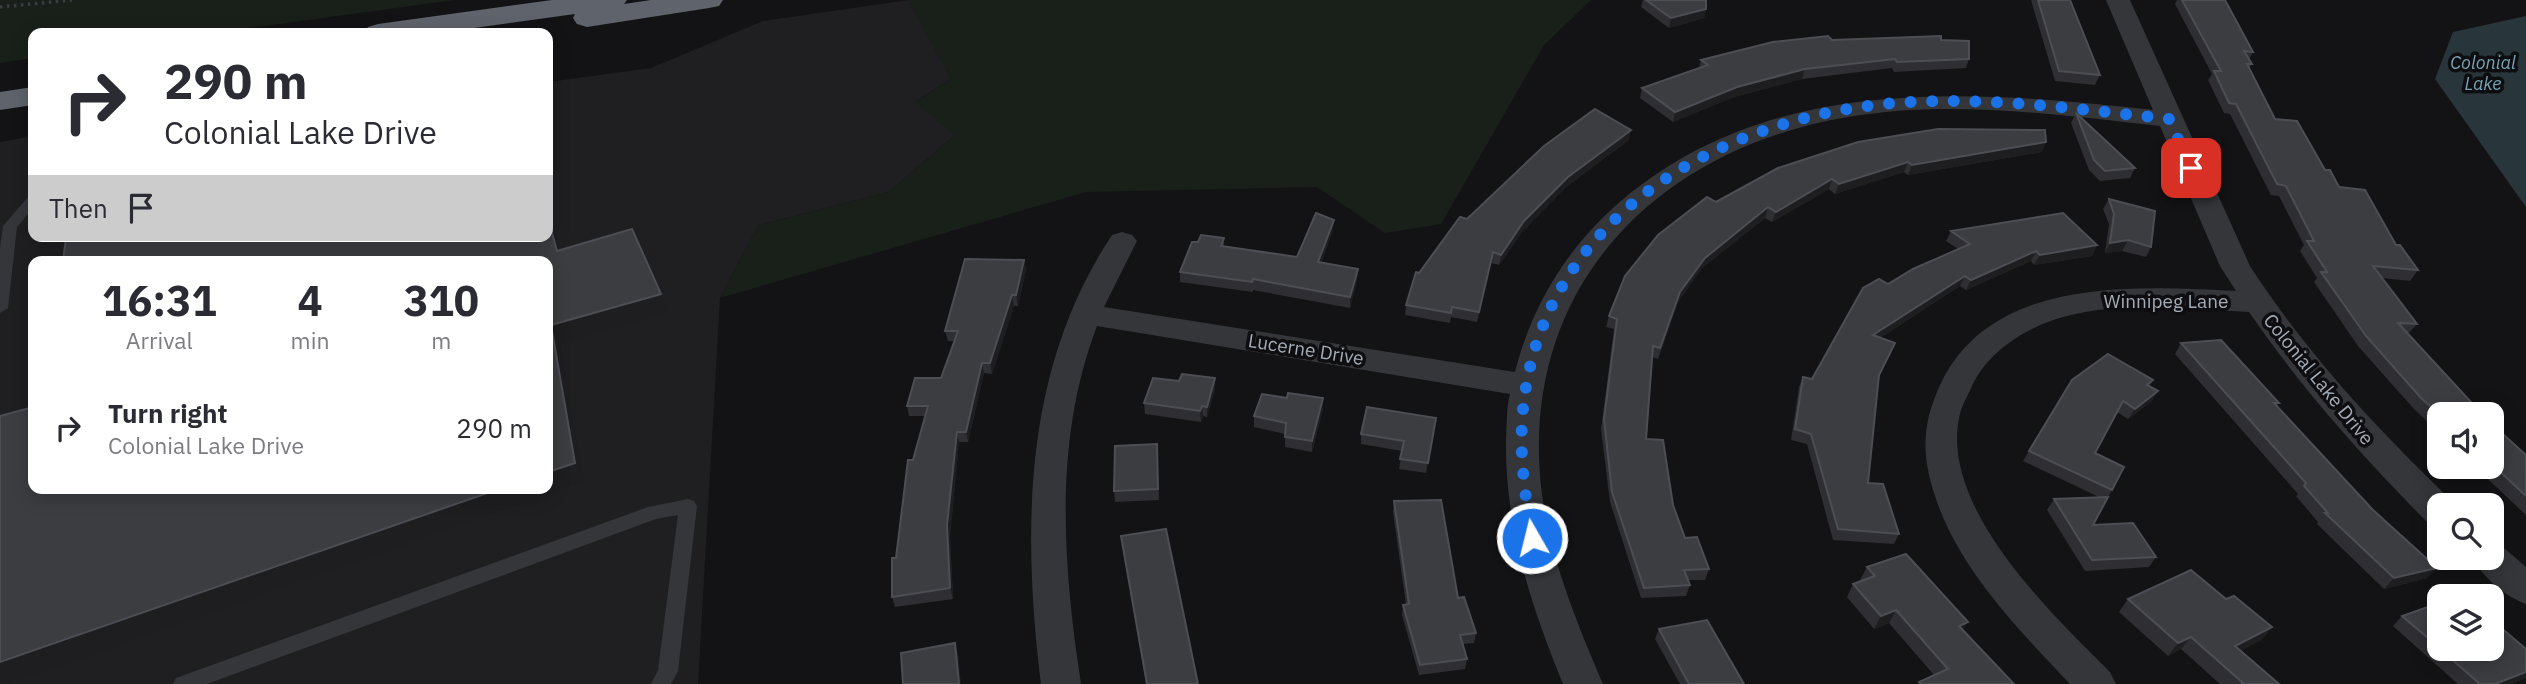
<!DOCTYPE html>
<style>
body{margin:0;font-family:"IBM Plex Sans",sans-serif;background:#f2f2f3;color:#2b2b33;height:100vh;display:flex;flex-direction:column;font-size:26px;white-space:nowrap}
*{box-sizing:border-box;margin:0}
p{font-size:23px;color:#7c7c81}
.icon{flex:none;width:38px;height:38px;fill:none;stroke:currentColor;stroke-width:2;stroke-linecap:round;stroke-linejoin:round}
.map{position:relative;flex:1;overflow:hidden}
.details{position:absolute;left:28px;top:256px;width:525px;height:238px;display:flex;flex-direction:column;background:#fff;border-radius:14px;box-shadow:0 4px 18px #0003}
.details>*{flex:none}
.hud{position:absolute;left:28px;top:28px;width:525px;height:214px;border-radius:14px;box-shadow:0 4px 18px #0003;background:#fff;color:#2b2b33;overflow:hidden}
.buttons{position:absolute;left:2427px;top:402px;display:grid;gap:14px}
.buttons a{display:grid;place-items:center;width:77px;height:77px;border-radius:14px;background:#fff;box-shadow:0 4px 18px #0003;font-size:35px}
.pin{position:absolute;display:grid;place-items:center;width:60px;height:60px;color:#fff;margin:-30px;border-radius:14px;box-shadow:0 4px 10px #0006}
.me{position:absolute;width:77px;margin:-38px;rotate:352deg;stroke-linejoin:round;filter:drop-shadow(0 0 5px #0008)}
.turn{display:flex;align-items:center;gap:24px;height:147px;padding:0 21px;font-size:32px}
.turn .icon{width:91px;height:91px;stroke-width:2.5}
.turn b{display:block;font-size:49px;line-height:60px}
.then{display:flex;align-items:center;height:66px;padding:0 21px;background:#0003;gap:14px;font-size:26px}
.eta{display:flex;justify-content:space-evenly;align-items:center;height:119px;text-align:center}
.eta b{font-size:42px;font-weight:800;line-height:49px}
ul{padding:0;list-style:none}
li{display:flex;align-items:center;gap:21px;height:105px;padding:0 21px}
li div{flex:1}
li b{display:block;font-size:26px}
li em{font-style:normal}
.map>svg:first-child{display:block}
</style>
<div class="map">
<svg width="2526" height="684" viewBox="0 0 2526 684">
<rect width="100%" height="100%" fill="#131315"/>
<path fill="#1f1f22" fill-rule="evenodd" d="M 909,0 L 951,79 L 916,101 L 956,134 L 889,192 L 759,225 L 720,298 L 698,684 L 0,684 L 0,142 L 33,136 L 33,236 L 548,236 L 548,82 L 651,68 L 763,21 ZM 33,261 L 548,261 L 548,488 L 33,488 Z"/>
<g fill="#192019">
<path d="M 0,0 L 454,0 L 213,33 L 33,33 L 33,58 L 0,63 Z"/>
<path d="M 908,0 L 1591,0 L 1544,45 L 1441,224 L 1385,233 L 1317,187 L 1086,192 L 720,298 L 759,225 L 889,192 L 955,135 L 915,102 L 951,79 Z"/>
</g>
<path fill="#28353a" d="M 2526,16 L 2526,207 L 2435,79 L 2453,32 Z"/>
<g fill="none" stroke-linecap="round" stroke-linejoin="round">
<path stroke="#3a3d41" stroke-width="3.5" stroke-dasharray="2.5 4.5" stroke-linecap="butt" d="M 0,7 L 72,0"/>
<g fill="#34363a" fill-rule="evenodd">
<path d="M 33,196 L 33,208 L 17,227 L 8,308 L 0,313 L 0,248 L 3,226 L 28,197 Z"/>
<path d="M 688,499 L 694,501 L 697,506 L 678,671 L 671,684 L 651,684 L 658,670 L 678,515 L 656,519 L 207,684 L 173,684 L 176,678 L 648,507 Z"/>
</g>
<g fill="#34363a" fill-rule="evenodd">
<path d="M 2106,0 L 2130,0 L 2250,266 C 2307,354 2377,429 2453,502 L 2454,506 L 2440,506 L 2440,526 L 2427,522 C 2362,456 2301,388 2249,312 C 2189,309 2122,301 2063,317 C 2027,327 1988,351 1972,386 C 1969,393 1964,402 1961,410 C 1934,503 2051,613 2110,672 L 2116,684 L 2070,684 C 2019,630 1958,568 1935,496 C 1921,454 1922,423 1941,383 C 1993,276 2135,286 2236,291 L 2220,266 L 2160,126 C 2058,115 1951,99 1848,117 C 1662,148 1525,280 1540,476 C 1546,548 1575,619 1603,684 L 1563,684 C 1531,606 1505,527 1506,441 C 1507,425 1506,409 1510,394 L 1097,326 C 1053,441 1063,565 1081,684 L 1041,684 C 1022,529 1023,369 1112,235 L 1122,232 L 1132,235 L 1137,241 L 1104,307 L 1515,372 C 1532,304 1569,245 1622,200 C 1772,73 1971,90 2153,110 Z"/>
<path d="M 2492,544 L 2504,548 L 2526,567 L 2526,604 C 2506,597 2483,578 2473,558 L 2492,558 Z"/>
</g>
<g fill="#5f646c" fill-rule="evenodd">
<path d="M 552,0 L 627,0 L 624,4 L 651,0 L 723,0 L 719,6 L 709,8 L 587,27 L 577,24 L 573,18 L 575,14 L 438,33 L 363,33 L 368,27 L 378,24 Z"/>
<path d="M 33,87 L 33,105 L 0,110 L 0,92 Z"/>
</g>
</g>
<g fill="#2f2f33">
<path d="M 1643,0 L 1706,0 L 1706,9 L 1704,18 L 1669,28 L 1641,7 Z"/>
<path d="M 2031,0 L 2070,0 L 2100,75 L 2095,85 L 2055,81 Z"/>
<path d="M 2177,0 L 2225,0 L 2253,52 L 2249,59 L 2252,64 L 2249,68 L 2275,119 L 2325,170 L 2339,187 L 2396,245 L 2418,270 L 2410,281 L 2382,278 L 2417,324 L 2408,334 L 2440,415 L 2440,434 L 2413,408 L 2358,346 L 2314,282 L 2317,278 L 2300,251 L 2304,245 L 2279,196 L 2271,195 L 2230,114 L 2224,113 L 2208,80 L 2212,74 L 2175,4 Z"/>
<path d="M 1832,40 L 1941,40 L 1969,59 L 1966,68 L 1894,72 L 1892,68 L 1802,79 L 1734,97 L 1673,122 L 1640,98 L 1642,88 L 1699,68 L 1701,60 Z"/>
<path d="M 2076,113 L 2135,168 L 2130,178 L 2100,181 L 2089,170 L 2071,123 Z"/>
<path d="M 1629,140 L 1566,187 L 1523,231 L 1499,265 L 1491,263 L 1477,322 L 1451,317 L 1450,323 L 1405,315 L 1406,305 L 1419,273 L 1467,219 Z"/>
<path d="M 2042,152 L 1908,175 L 1904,172 L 1835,194 L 1829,189 L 1772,222 L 1765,218 L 1702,268 L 1678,302 L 1658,359 L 1652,357 L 1646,439 L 1673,505 L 1685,538 L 1709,569 L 1705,580 L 1688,580 L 1690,585 L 1686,596 L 1641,598 L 1610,502 L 1601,429 L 1614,329 L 1606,327 L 1609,316 L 1716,202 L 1778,168 Z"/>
<path d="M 2109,199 L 2151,247 L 2146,257 L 2122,251 L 2105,253 L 2109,224 L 2103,209 Z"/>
<path d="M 1333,230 L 1321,263 L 1358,269 L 1357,280 L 1350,308 L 1253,290 L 1253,292 L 1180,282 L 1180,272 L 1198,242 L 1224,238 L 1224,247 L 1297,257 Z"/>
<path d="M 1951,231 L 2097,245 L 2092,256 L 2034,265 L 2031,261 L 1966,290 L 1960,286 L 1880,338 L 1895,343 L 1879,377 L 1868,483 L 1899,534 L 1894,544 L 1833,540 L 1807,444 L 1791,440 L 1799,387 L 1803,377 L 1812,379 L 1888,284 L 1958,249 L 1946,241 Z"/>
<path d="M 1024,260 L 1026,270 L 1018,306 L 1014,306 L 992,374 L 984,373 L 968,442 L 959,442 L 950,536 L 953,599 L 895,607 L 892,597 L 896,558 L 913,460 L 925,416 L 909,416 L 907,406 L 941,378 L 954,341 L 948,341 L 945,331 Z"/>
<path d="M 2181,343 L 2279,403 L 2276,406 L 2427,578 L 2384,589 L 2317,524 L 2318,522 L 2296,496 L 2298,494 L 2175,354 Z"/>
<path d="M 1215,378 L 1215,389 L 1207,417 L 1203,416 L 1201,422 L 1145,414 L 1144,403 L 1179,381 Z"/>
<path d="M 2153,380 L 2149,386 L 2158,391 L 2151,402 L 2128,419 L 2117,412 L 2095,453 L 2112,490 L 2093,525 L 2156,557 L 2149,567 L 2085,571 L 2047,510 L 2054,499 L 2099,497 L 2023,461 L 2029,451 Z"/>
<path d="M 1287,398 L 1323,398 L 1323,409 L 1312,452 L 1285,447 L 1285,434 L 1254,427 L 1254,416 Z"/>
<path d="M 1436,418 L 1426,473 L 1399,469 L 1402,451 L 1361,444 L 1361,434 Z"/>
<path d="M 2492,424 L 2526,455 L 2526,515 L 2475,467 L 2492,467 Z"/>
<path d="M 1157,444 L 1159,500 L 1115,502 L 1114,491 Z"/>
<path d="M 1394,501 L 1458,598 L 1476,633 L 1474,643 L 1462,644 L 1467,659 L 1465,669 L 1419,675 L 1402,615 L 1403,605 L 1406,604 L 1393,512 Z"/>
<path d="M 1121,536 L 1198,684 L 1146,684 Z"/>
<path d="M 1867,567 L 1963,630 L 2014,684 L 1918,684 L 1919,682 L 1934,675 L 1889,623 L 1874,629 L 1847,597 L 1853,584 L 1861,581 L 1860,580 Z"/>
<path d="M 2128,599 L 2226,599 L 2272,627 L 2261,640 L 2240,651 L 2279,684 L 2220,684 L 2181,649 L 2168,656 L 2119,612 Z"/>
<path d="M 2440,604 L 2440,649 L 2492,649 L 2526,678 L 2511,684 L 2458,684 L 2393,626 L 2402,616 Z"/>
<path d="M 1659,629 L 1744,684 L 1680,684 L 1655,639 Z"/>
</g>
<g fill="#1e1e21">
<path d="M 1706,9 L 1704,18 L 1669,28 L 1671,18 Z"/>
<path d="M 1805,69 L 1802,79 L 1734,97 L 1673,122 L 1675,112 L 1737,87 Z"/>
<path d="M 1631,130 L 1629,140 L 1566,187 L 1523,231 L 1499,265 L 1501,255 L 1524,221 L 1568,177 Z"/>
<path d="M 2046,142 L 2042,152 L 1908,175 L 1912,165 Z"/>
<path d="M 1908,162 L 1904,172 L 1835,194 L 1839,184 Z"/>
<path d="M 1832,179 L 1829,189 L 1772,222 L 1776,212 Z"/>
<path d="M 548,206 L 565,269 L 557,251 L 548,218 Z"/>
<path d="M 1768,207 L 1765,218 L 1702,268 L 1678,302 L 1658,359 L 1680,292 L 1705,258 Z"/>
<path d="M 1334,220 L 1333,230 L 1318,273 L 1318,262 Z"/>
<path d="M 2128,240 L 2122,251 L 2105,253 L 2110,243 Z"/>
<path d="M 2097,245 L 2092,256 L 2034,265 L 2040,255 Z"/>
<path d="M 2036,251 L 2031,261 L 1966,290 L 1971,280 Z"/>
<path d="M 1024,260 L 1026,270 L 1018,306 L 1016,295 Z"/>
<path d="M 1358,269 L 1357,280 L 1350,308 L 1350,297 Z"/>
<path d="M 1965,276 L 1960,286 L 1869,345 L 1873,335 Z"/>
<path d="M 661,294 L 668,312 L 560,344 L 584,481 L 8,684 L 0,684 L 0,662 L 502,488 L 548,488 L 551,325 Z"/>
<path d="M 1012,295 L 1014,306 L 992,374 L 990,363 Z"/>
<path d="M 982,363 L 984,373 L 968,442 L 966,432 Z"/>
<path d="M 1215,378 L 1215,389 L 1207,417 L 1207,407 Z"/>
<path d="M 2158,391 L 2151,402 L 2128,419 L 2135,409 Z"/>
<path d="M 1323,398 L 1323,409 L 1312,452 L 1312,441 Z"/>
<path d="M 1202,406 L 1203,416 L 1201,422 L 1200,411 Z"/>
<path d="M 957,432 L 959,442 L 950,536 L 953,599 L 950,588 L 947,525 Z"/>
<path d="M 2437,568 L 2427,578 L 2384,589 L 2394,578 Z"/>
<path d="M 1896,610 L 1889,623 L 1874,629 L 1881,616 Z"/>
<path d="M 1968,622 L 1960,635 L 1959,626 Z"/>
<path d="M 2272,627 L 2261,640 L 2225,659 L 2235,646 Z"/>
<path d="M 2191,637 L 2181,649 L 2168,656 L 2178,643 Z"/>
<path d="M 955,643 L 958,653 L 961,684 L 959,684 Z"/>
<path d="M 2526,672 L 2526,678 L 2511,684 L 2495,684 Z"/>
</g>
<g fill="#3b3d41" stroke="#4c4e54" stroke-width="2">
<path d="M 1646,0 L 1706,0 L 1706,9 L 1671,18 Z"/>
<path d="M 2038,0 L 2070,0 L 2100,75 L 2059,71 Z"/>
<path d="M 2182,0 L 2225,0 L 2253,52 L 2244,51 L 2252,64 L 2247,64 L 2275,119 L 2297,121 L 2325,170 L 2330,170 L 2339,187 L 2365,190 L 2396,245 L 2400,245 L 2418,270 L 2373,266 L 2417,324 L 2398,323 L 2483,415 L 2440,415 L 2421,398 L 2366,336 L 2321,272 L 2327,272 L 2307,241 L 2314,241 L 2286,186 L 2277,184 L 2236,104 L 2229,103 L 2214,71 L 2221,71 Z"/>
<path d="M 1828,36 L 1832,40 L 1941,36 L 1941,40 L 1969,41 L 1969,59 L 1897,62 L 1895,59 L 1805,69 L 1737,87 L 1675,112 L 1642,88 L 1708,65 L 1701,60 L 1773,42 Z"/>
<path d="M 1595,109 L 1631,130 L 1568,177 L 1524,221 L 1501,255 L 1493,252 L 1479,312 L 1452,307 L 1451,313 L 1406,305 L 1416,272 L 1419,273 L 1460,217 L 1467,219 L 1544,146 Z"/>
<path d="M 2076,113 L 2135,168 L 2105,171 L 2094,160 Z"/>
<path d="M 1938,129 L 2045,130 L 2046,142 L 1912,165 L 1908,162 L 1839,184 L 1832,179 L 1776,212 L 1768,207 L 1705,258 L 1680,292 L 1660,348 L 1653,346 L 1646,439 L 1663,440 L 1673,505 L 1685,538 L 1697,537 L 1709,569 L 1684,570 L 1690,585 L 1644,588 L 1612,492 L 1604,419 L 1617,319 L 1609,316 L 1625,276 L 1658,235 L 1707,197 L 1716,202 L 1778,168 L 1858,142 Z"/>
<path d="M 2109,199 L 2155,211 L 2151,247 L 2128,240 L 2110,243 L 2114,214 Z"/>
<path d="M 1316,213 L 1334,220 L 1318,262 L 1358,269 L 1350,297 L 1253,279 L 1252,282 L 1180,272 L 1192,242 L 1198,242 L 1201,235 L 1224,238 L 1221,246 L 1297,257 Z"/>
<path d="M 2063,213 L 2097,245 L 2040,255 L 2036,251 L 1971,280 L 1965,276 L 1873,335 L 1895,343 L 1879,375 L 1868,483 L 1883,484 L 1899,534 L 1838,529 L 1811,434 L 1795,429 L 1803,377 L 1812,379 L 1863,288 L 1879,279 L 1888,284 L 1913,269 L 1970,244 L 1951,231 Z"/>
<path d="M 548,218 L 557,251 L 632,229 L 661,294 L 551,325 L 575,463 L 548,472 L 548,261 L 63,261 L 66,238 L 74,236 L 548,236 Z"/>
<path d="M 965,259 L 1024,260 L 1016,295 L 1012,295 L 990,363 L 982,363 L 966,432 L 957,432 L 947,525 L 950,588 L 892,597 L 892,558 L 896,558 L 908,460 L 913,460 L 928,406 L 907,406 L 915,378 L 941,378 L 958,331 L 945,331 Z"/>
<path d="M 2221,340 L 2279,403 L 2274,403 L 2373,510 L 2437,568 L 2394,578 L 2325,513 L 2328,513 L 2304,486 L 2306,483 L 2181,343 Z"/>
<path d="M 2108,354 L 2153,380 L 2147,385 L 2158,391 L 2135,409 L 2123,401 L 2095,453 L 2124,467 L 2112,490 L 2029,451 L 2072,380 Z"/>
<path d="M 1182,374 L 1215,378 L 1207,407 L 1202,406 L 1200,411 L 1144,403 L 1153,378 L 1179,381 Z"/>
<path d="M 1288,393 L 1323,398 L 1312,441 L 1285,437 L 1286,423 L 1254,416 L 1262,394 L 1287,398 Z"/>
<path d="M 33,407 L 33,488 L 502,488 L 0,662 L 0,416 Z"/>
<path d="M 1367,407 L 1436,418 L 1428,463 L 1400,459 L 1404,441 L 1361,434 Z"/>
<path d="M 2492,424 L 2526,455 L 2526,496 L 2492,464 Z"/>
<path d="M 1157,444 L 1158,489 L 1114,491 L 1115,446 Z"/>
<path d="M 2108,497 L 2093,525 L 2133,523 L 2156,557 L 2092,560 L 2054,499 Z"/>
<path d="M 1441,500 L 1458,598 L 1464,597 L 1476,633 L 1460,635 L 1467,659 L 1420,665 L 1403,605 L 1409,604 L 1394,501 Z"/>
<path d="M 1166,529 L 1198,684 L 1147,684 L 1121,536 Z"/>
<path d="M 1906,554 L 1968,622 L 1959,626 L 2014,684 L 1921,684 L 1919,682 L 1948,669 L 1896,610 L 1881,616 L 1853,584 L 1875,576 L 1867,567 Z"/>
<path d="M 2191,570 L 2226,599 L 2234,596 L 2272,627 L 2235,646 L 2279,684 L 2241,684 L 2243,683 L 2191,637 L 2178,643 L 2128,599 Z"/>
<path d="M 2439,603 L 2440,604 L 2440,648 L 2402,616 Z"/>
<path d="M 1707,620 L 1744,684 L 1689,684 L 1659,629 Z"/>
<path d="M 2499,626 L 2526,649 L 2526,672 L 2495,684 L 2480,684 L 2440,649 L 2492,649 L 2492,629 Z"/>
<path d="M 955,643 L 959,684 L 903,684 L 901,653 Z"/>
</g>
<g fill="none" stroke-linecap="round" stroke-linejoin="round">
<path stroke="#1a73e8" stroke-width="12" stroke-dasharray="0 21.6" d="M 1532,538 C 1526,500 1520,462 1522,423 C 1533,224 1713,118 1895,103 C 1986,96 2078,109 2169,119 L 2191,168"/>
</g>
<g text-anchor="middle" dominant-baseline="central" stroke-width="7" stroke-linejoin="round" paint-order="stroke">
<g font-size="18" font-style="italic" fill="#76a2b6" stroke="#0e0e10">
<text x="2483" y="62">Colonial<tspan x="2483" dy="21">Lake</tspan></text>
</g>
<g font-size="19" fill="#a3acb7" stroke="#0e0e10">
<text x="2166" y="301">Winnipeg Lane</text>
<text transform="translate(1306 349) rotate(9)">Lucerne Drive</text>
<text transform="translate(2319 379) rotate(51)">Colonial Lake Drive</text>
</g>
</g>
</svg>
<div class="buttons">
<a><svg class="icon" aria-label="sound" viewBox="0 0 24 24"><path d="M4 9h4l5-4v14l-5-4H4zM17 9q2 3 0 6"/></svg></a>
<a><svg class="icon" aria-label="search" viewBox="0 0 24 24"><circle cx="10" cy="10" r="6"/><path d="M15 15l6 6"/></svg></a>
<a><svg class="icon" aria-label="layers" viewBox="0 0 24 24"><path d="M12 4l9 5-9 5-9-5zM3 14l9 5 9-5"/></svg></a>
</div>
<div class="pin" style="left:2191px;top:168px;background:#d93025"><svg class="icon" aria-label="arrive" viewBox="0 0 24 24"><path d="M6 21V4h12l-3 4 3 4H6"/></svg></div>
<svg class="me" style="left:1532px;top:538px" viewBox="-20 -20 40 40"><circle r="17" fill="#1a73e8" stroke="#fff" stroke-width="3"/><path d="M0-11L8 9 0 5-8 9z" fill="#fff"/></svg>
<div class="hud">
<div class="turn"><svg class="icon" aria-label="right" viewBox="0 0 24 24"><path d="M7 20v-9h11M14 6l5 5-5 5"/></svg><div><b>290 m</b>Colonial Lake Drive</div></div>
<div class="then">Then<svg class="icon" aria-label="arrive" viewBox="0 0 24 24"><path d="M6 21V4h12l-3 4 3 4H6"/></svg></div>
</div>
<section class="details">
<div class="eta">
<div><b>16:31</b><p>Arrival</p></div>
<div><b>4</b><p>min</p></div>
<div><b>310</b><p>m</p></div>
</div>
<ul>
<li><svg class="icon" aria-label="right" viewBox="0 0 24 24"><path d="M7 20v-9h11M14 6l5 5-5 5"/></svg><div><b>Turn right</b><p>Colonial Lake Drive</p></div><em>290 m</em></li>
</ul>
</section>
</div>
